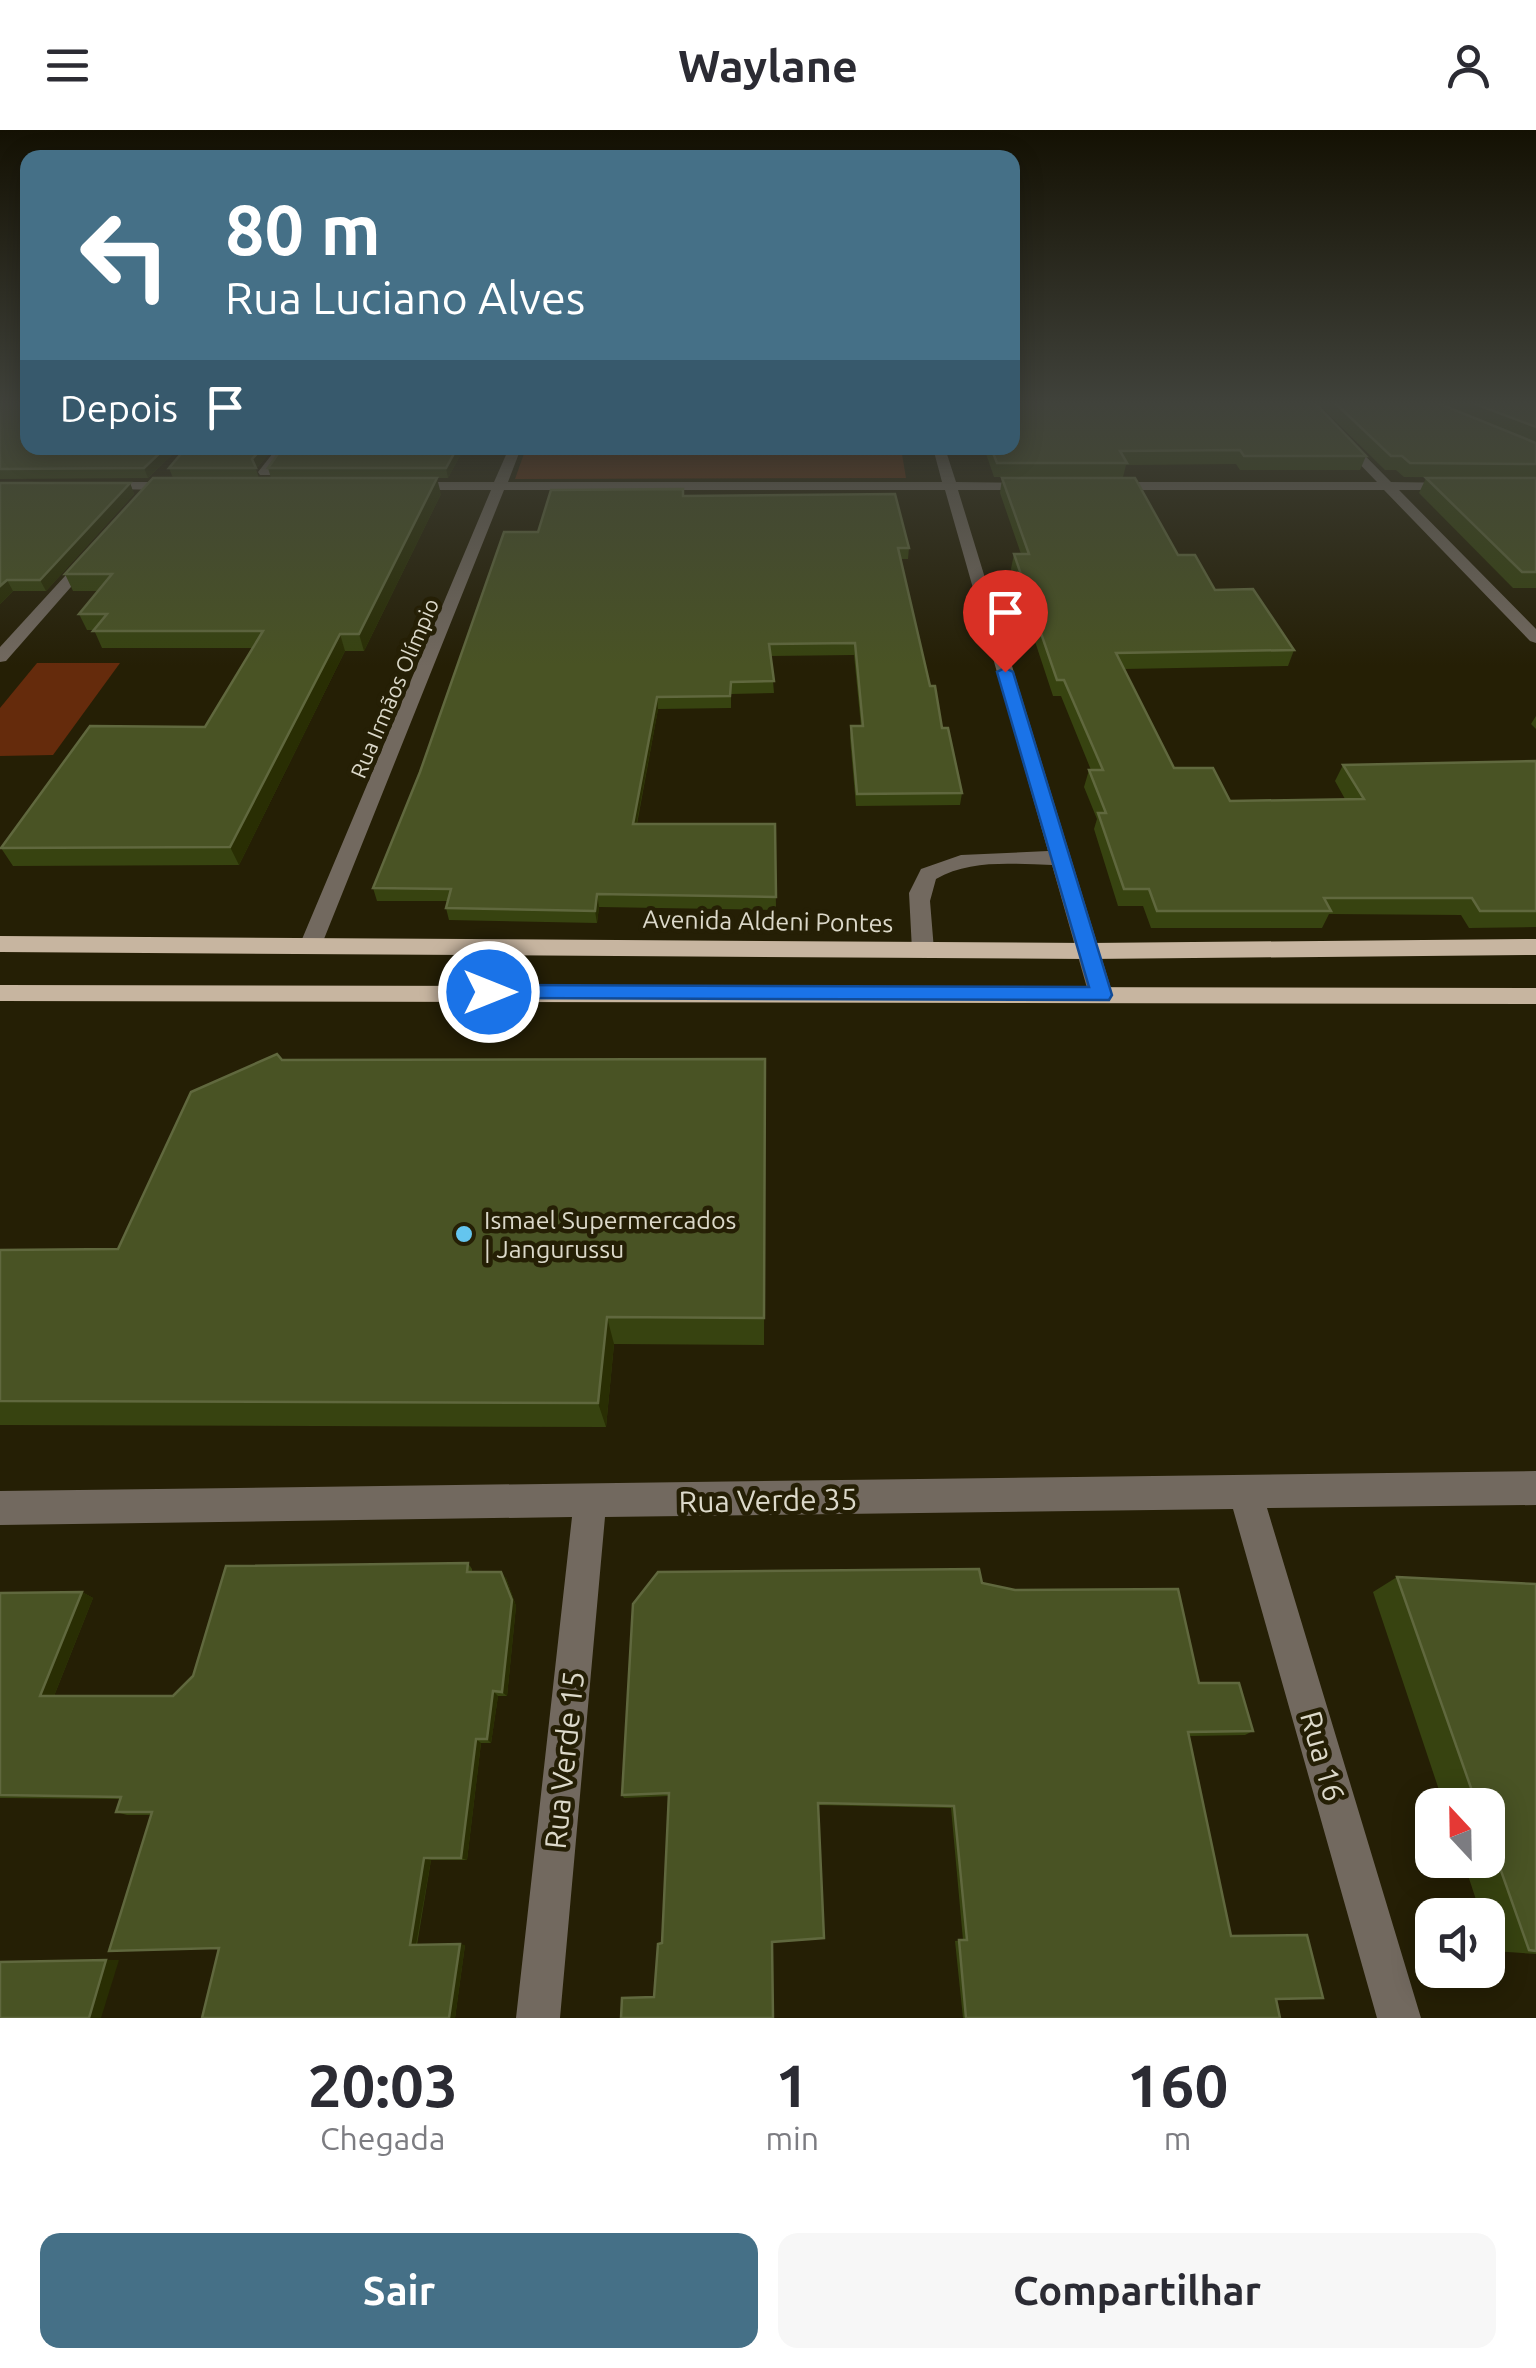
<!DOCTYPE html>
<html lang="pt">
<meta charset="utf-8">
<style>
body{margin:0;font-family:Ubuntu,sans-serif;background:#f7f7f7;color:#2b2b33;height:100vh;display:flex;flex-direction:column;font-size:38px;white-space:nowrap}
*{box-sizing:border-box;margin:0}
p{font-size:32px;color:#7c7c81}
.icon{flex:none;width:55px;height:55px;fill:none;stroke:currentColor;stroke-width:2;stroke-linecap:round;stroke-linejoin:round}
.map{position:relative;height:1888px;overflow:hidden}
.panel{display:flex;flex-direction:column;background:#fff;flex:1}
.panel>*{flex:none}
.top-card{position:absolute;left:20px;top:20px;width:1000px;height:305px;border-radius:20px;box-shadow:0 5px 25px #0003;background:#457087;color:#fff;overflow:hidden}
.needle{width:65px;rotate:338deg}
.buttons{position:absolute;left:1415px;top:1658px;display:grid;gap:20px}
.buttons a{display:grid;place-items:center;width:90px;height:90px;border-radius:20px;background:#fff;box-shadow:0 5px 25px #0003;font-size:50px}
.pin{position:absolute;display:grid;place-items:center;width:85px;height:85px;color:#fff;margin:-102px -42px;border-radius:50% 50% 50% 0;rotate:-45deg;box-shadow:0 0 10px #0007}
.pin .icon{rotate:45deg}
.me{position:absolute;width:110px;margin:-55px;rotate:90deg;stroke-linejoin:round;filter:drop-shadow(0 0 8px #0008)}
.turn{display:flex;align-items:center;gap:35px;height:210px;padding:0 40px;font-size:45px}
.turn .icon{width:130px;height:130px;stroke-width:2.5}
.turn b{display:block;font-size:70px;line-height:85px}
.then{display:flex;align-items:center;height:95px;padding:0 40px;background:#0003;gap:20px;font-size:38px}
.eta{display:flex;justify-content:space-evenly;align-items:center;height:170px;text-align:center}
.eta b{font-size:60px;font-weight:700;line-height:70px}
.cta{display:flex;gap:20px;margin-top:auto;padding:20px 40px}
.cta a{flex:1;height:115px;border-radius:20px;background:#457087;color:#fff;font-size:40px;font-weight:700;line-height:115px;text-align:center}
.cta a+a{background:#f7f7f7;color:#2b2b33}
header{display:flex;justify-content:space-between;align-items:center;height:130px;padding:0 40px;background:#fff;font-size:45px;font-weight:700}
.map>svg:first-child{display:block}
</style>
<header><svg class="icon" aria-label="menu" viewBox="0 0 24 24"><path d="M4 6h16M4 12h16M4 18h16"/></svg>Waylane<svg class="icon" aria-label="person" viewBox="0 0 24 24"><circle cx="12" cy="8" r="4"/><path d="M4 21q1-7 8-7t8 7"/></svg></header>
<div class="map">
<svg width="1536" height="1888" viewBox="0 0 1536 1888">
<rect width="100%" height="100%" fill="#251f05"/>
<g fill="#652b0c">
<path d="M 526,318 L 901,318 L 906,348 L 515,349 Z"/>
<path d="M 37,533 L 120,533 L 53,625 L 0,626 L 0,578 Z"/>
</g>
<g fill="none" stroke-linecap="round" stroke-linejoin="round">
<g fill="#72695f" fill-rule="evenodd">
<path d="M 1300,272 L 1312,272 L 1391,352 L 1461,353 L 1461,359 L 1456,360 L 1399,360 L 1536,499 L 1536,513 L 1530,511 L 1384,360 L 1106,360 L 1099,356 L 1106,352 L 1377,352 Z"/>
<path d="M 277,318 L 289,318 L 270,345 L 260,345 L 258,342 Z"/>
<path d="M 509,318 L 521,318 L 508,352 L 942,352 L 933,318 L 945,318 L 956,352 L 1036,353 L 1038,356 L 1031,360 L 958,360 L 1113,865 L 1109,871 L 1093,871 L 1089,865 L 1052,735 C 1013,734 970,729 936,749 L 930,771 L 934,820 L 923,828 L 912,820 L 909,763 L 921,739 L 961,725 L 1048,721 L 945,360 L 504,360 L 322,814 L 319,819 L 303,819 L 300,814 L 491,360 L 406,360 L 399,356 L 406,352 L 494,352 Z"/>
<path d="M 101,352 L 181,352 L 188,356 L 181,360 L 96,359 L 94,356 Z"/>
<path d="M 87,422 L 99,425 L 6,531 L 0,532 L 0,517 Z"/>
<path d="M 1536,1341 L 1536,1375 L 1267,1378 L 1421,1888 L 1377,1888 L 1233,1379 L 605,1387 L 560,1888 L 516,1888 L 572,1387 L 0,1395 L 0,1361 Z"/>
</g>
<g fill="#c7b5a0" fill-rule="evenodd">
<path d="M 0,806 L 1089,813 L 1536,809 L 1536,825 L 1089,829 L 0,822 Z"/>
<path d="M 0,855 L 1536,858 L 1536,874 L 0,871 Z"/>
</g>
</g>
<g fill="#374310">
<path d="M 0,272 L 179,318 L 148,348 L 0,349 Z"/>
<path d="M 1012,272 L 1366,326 L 1360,340 L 1240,340 L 1236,334 L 1126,335 L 1123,347 L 994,347 L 984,318 L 1012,318 Z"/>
<path d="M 1316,272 L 1536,272 L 1536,348 L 1404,347 L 1396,340 L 1385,340 Z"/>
<path d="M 186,318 L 274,318 L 256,339 L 259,348 L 173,348 L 169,338 Z"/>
<path d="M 464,318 L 448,348 L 271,348 L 268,338 Z"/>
<path d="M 1002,348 L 1178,425 L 1215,460 L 1294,520 L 1288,536 L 1124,539 L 1174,638 L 1230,671 L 1345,669 L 1335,651 L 1343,635 L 1536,631 L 1536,797 L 1469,798 L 1461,785 L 1329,784 L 1322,798 L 1151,798 L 1143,776 L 1118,776 L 1094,699 L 1097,689 L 1084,657 L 1089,640 L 1091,640 L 1061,566 L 1053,566 L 1011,439 L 1014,424 L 1021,424 L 1000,363 Z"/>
<path d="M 1426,348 L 1536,348 L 1536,458 L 1513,458 L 1419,363 Z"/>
<path d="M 0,353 L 130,353 L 134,364 L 46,461 L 13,461 L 0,474 Z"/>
<path d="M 441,364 L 364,521 L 345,521 L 239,735 L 13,736 L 1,718 L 205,597 L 253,518 L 102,518 L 94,500 L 87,500 L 79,484 L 98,461 L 73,461 L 65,444 Z"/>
<path d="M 683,366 L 909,418 L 908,429 L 901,429 L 930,556 L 962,663 L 960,675 L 856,676 L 850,608 L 851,596 L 861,596 L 854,525 L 771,526 L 774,563 L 731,564 L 731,578 L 658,579 L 637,694 L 775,694 L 776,780 L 599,777 L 597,793 L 449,790 L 446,778 L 447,771 L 377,771 L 373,758 L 538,402 Z"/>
<path d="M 1536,586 L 1536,599 L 1531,594 Z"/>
<path d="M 765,929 L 764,1215 L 614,1214 L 606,1297 L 0,1295 L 0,1120 L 118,1119 L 282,930 Z"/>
<path d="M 468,1433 L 472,1439 L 472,1442 L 506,1448 L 516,1476 L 507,1566 L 498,1566 L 491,1613 L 481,1613 L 467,1730 L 431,1730 L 417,1815 L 465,1815 L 455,1888 L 202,1888 L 219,1819 L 151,1685 L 127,1685 L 116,1682 L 120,1669 L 0,1668 L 0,1463 L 82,1462 L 93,1468 L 54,1566 L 173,1566 Z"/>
<path d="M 1397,1447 L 1536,1454 L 1536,1824 L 1493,1821 L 1488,1804 L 1488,1785 L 1481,1785 L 1463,1730 L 1488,1730 L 1488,1675 L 1444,1675 L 1373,1462 Z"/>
<path d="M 982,1453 L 1199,1553 L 1253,1601 L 1245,1605 L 1189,1606 L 1231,1806 L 1276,1869 L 1280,1888 L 963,1888 L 955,1811 L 963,1810 L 951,1678 L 818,1675 L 772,1812 L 654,1866 L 662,1813 L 669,1666 L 624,1668 L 622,1665 Z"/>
</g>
<g fill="#292e03">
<path d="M 165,318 L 179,318 L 148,348 L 144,338 Z"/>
<path d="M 262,318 L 274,318 L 255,340 L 252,329 Z"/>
<path d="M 456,318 L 464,318 L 448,348 L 446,338 Z"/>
<path d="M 437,348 L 441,364 L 364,521 L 359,504 Z"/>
<path d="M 130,353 L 134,364 L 46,461 L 40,450 Z"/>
<path d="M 7,450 L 13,461 L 0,474 L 0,456 Z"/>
<path d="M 340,504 L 345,521 L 239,735 L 230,717 Z"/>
<path d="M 657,567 L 658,579 L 634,707 L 633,694 Z"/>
<path d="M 597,764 L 599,777 L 597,793 L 595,781 Z"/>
<path d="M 607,1187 L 614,1214 L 606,1297 L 598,1273 Z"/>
<path d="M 501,1442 L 506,1448 L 516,1476 L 507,1566 L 502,1562 Z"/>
<path d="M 82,1462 L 93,1468 L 52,1571 L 40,1566 Z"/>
<path d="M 493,1561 L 498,1566 L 491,1613 L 487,1609 Z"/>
<path d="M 476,1609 L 481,1613 L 467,1730 L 461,1728 Z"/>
<path d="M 424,1728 L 431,1730 L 416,1815 L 410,1815 Z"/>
<path d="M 460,1814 L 465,1815 L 455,1888 L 449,1888 Z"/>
<path d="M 106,1830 L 119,1830 L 101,1888 L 89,1888 Z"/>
</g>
<g fill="#495324" stroke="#60683e" stroke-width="2.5">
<path d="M 0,272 L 28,272 L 28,318 L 165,318 L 144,338 L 0,339 Z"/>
<path d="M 1012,272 L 1314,272 L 1366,326 L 1244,326 L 1240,320 L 1120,321 L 1127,333 L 997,333 L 991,318 L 1012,318 Z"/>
<path d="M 1334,272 L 1435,272 L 1536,313 L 1536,334 L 1410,333 L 1402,326 L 1391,326 Z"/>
<path d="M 1470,272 L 1536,272 L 1536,297 Z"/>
<path d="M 186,318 L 262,318 L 252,329 L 256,338 L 169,338 Z"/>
<path d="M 282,318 L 457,318 L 446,338 L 268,338 Z"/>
<path d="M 153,348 L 437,348 L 359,504 L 340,504 L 230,717 L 1,718 L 90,596 L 205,597 L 263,501 L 93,501 L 107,484 L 79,484 L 112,444 L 65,444 Z"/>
<path d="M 1002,348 L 1135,348 L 1178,425 L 1195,425 L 1215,460 L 1253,459 L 1294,520 L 1116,523 L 1174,638 L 1213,638 L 1230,671 L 1364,669 L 1343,635 L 1536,631 L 1536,781 L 1480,781 L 1472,768 L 1324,768 L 1331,781 L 1157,781 L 1149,759 L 1124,759 L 1098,683 L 1106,683 L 1089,640 L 1103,640 L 1064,550 L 1057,550 L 1014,424 L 1029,424 Z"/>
<path d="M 1426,348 L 1536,348 L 1536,442 L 1522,442 Z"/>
<path d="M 0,353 L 130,353 L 40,450 L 7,450 L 0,456 Z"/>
<path d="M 683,359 L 683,366 L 895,364 L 909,418 L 898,418 L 930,556 L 935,556 L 942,598 L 948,598 L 962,663 L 857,664 L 851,596 L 863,596 L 855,513 L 769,514 L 774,551 L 731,552 L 730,566 L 657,567 L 633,694 L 775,694 L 776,767 L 597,764 L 595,781 L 446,778 L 451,759 L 373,758 L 420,642 L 504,402 L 538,402 L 551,360 Z"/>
<path d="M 277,924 L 282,930 L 765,929 L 764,1188 L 607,1187 L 598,1273 L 0,1271 L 0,1120 L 118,1119 L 191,962 Z"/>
<path d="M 468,1433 L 467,1442 L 501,1442 L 512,1470 L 502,1562 L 493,1561 L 487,1609 L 476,1609 L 461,1728 L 424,1728 L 410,1815 L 460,1814 L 449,1888 L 202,1888 L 219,1818 L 109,1821 L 152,1682 L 116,1682 L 121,1667 L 0,1665 L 0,1463 L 82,1462 L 40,1566 L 173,1566 L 193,1546 L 226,1436 Z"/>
<path d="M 979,1439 L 982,1453 L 1015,1460 L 1178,1459 L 1199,1553 L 1239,1553 L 1253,1601 L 1188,1602 L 1231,1806 L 1307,1805 L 1323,1868 L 1276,1869 L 1280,1888 L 966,1888 L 959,1810 L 967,1810 L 954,1676 L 818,1673 L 824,1808 L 772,1812 L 773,1888 L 621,1888 L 622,1868 L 654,1867 L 658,1814 L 662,1813 L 669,1663 L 622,1665 L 633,1474 L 658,1442 Z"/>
<path d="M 1397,1447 L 1536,1454 L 1536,1821 L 1529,1820 L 1488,1704 L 1488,1675 L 1477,1675 Z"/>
<path d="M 106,1830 L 89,1888 L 0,1888 L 0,1832 Z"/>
</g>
<linearGradient id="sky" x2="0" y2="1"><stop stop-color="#141103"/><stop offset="0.51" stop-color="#40423b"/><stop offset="1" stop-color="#40423b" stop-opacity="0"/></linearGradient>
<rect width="1536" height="536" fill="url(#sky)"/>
<path fill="#1a73e8" stroke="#114b97" stroke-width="2.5" d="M 1005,538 L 1013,542 L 1112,865 L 1109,870 L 482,868 L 479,862 L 482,857 L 489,855 L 1089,857 L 997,542 Z"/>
<circle fill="#64c5ee" stroke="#251f05" stroke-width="4" cx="464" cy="1104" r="10"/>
<g text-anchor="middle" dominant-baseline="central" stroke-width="9" stroke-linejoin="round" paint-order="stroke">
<g font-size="22" fill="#dcd9ca" stroke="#251f05">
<text transform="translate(394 558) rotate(-67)">Rua Irmãos Olímpio</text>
</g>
<g font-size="25" fill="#dcd9ca" stroke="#251f05">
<text transform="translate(768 791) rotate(1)">Avenida Aldeni Pontes</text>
</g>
<g font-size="25" fill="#dcd9ca" stroke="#251f05" text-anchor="start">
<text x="484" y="1090">Ismael Supermercados<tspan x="484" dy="29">| Jangurussu</tspan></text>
</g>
<g font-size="30" fill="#dcd9ca" stroke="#251f05">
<text transform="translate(768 1370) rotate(-1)">Rua Verde 35</text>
<text transform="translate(1323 1626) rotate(74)">Rua 16</text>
<text transform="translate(564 1630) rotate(-84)">Rua Verde 15</text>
</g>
</g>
</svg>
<div class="buttons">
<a><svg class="needle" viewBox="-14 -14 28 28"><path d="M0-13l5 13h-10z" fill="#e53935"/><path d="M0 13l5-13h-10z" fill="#7c7c81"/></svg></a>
<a><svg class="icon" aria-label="sound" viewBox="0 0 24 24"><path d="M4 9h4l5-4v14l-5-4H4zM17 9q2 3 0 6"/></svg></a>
</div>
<div class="pin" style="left:1005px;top:542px;background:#d93025"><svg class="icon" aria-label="arrive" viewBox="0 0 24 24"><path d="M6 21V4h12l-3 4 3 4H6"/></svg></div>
<svg class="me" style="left:489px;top:862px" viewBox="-20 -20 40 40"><circle r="17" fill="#1a73e8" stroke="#fff" stroke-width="3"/><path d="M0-11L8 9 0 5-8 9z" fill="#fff"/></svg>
<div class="top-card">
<div class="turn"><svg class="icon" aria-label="left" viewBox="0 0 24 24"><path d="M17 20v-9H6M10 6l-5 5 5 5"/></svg><div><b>80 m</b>Rua Luciano Alves</div></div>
<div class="then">Depois<svg class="icon" aria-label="arrive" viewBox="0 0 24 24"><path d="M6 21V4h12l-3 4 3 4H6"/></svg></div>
</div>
</div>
<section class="panel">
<div class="eta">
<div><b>20:03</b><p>Chegada</p></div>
<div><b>1</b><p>min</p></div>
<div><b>160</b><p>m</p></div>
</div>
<div class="cta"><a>Sair</a><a>Compartilhar</a></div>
</section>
